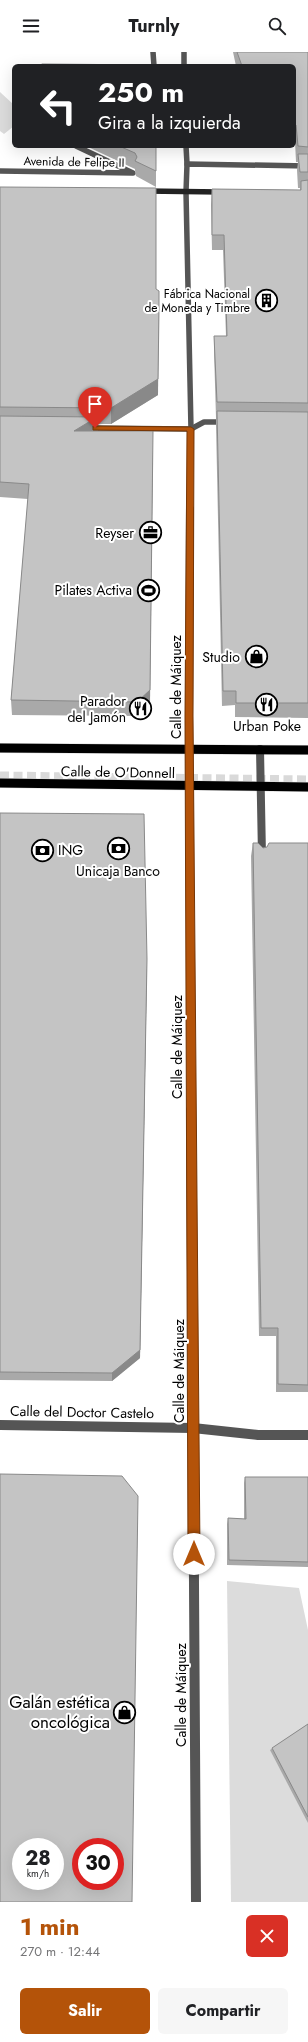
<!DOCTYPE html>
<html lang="es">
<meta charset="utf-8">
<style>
body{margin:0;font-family:Jost,sans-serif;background:#f6f6f6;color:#202124;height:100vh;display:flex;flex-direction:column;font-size:15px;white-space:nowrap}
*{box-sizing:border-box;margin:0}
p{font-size:13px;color:#757577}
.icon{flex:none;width:22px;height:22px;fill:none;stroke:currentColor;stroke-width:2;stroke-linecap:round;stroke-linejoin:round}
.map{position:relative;height:1850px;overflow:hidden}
.details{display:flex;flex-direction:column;background:#fff;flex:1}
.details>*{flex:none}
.top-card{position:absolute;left:12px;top:12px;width:284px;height:84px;border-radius:6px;box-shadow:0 4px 16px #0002;background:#202124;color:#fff;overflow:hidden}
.speed{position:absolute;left:12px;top:1786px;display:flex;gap:8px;font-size:20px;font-weight:700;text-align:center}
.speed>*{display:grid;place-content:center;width:52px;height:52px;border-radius:50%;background:#fff;box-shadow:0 4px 16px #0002;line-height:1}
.speed small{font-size:10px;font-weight:400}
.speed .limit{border:6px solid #d22;background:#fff;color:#111}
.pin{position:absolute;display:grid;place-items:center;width:34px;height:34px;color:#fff;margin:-41px -17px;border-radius:50% 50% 50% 0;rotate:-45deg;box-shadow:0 0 4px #0007}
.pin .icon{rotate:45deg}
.me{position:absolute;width:44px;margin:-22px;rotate:0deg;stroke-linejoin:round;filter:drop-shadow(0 0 3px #0008)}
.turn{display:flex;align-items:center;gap:14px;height:84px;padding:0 20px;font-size:18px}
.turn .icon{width:52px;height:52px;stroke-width:2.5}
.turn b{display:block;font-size:28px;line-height:34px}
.round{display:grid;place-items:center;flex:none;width:42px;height:42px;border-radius:6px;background:#f6f6f6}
.head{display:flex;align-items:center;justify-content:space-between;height:68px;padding:0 20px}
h1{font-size:24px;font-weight:700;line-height:30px;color:#b45309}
.button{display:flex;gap:8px;margin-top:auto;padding:8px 20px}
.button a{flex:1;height:46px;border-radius:6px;background:#b45309;color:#fff;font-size:16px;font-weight:700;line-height:46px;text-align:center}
.button a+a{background:#f6f6f6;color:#202124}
header{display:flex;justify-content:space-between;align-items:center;height:52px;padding:0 20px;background:#fff;font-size:18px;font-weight:700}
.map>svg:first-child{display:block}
</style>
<header><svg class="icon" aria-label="menu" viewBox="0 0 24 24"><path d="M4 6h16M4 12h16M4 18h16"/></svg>Turnly<svg class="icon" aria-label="search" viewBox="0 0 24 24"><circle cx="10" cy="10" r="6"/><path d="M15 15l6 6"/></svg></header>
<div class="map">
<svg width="308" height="1850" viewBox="0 0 308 1850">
<rect width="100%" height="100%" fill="#fff"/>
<g fill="#dcdcdc">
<path d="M 0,40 L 14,53 L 14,74 L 4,82 L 0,79 Z"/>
<path d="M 227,1529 L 299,1536 L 308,1578 L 308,1850 L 231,1850 Z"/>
</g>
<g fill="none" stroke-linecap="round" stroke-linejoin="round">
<path stroke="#d9d9d9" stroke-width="9" stroke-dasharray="9 4.5" stroke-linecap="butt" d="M 0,724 L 308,728"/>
<defs>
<g id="primary">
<path d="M 0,696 L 308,698"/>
<path d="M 0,731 L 308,735"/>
</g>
</defs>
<use href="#primary" stroke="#dbdbdb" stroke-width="10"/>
<path stroke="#555" stroke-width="5.5" d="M 186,140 L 187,112 L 308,114"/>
<path stroke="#555" stroke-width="8" d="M 260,697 L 262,804"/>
<g stroke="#555" stroke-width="5.5">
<path d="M 153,0 L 154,14"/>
<path d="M 184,0 L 184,14"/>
<path d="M 186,94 L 187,112"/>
<path d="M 0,119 L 133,121 L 76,94"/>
<path d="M 186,140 L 191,377 L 190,458"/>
<path d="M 86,376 L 191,377 L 204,370 L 227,370"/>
</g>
<path stroke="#555" stroke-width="8" d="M 190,457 L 189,663 L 191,1059"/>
<g stroke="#555" stroke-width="10">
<path d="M 191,1058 L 196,1850"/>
<path d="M 0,1373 L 193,1376 L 258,1383 L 308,1383"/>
</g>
<path stroke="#222" stroke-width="5.5" d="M 145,139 L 221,140"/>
<use href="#primary" stroke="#000" stroke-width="9"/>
</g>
<g fill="#a9a9a9">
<path d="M 233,0 L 308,0 L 308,666 L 235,665 L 235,653 L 222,654 L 216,374 L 216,366 L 214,299 L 214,284 L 226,284 L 223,198 L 212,198 L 211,153 L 212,137 L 300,138 L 300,136 L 298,136 L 297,118 L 298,110 L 296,110 L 295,89 L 294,89 L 294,14 L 236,14 Z"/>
<path d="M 86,94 L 156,94 L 156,135 L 136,124 L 135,118 L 135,117 Z"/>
<path d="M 0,135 L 156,237 L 158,343 L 111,372 L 97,372 L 98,379 L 150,653 L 137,664 L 12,663 L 11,648 L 28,447 L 0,445 Z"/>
<path d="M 0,761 L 147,919 L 140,1306 L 112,1329 L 0,1328 Z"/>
<path d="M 253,791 L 263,796 L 308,791 L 308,1340 L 276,1340 L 276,1284 L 259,1284 L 251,804 Z"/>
<path d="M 245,1425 L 308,1425 L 308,1515 L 227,1513 L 227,1472 L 228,1466 L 244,1467 L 244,1431 Z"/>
<path d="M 308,1672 L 308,1771 L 270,1698 Z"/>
</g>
<g fill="#898989">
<path d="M 159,257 L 158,343 L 111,372 L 111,356 Z"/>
<path d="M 97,365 L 98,380 L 74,379 Z"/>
<path d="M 153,395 L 150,653 L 137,664 L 137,650 Z"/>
<path d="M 147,907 L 140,1306 L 112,1329 L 112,1321 Z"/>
</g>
<g fill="#c4c4c4" stroke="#898989" fill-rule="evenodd">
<path d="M 237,0 L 308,0 L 308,95 L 298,94 L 296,73 L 294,73 L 294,14 L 242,14 Z"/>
<path d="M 42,12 L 155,13 L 155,14 L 39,14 Z"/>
<path d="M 119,94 L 156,94 L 156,119 L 135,109 L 137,105 L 135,101 Z"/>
<path d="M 298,102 L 308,102 L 308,120 L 300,120 Z"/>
<path d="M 308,128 L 308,351 L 217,350 L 214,284 L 227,284 L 224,183 L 212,183 L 212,137 L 301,138 L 301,129 Z"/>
<path d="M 0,135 L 156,136 L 156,237 L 159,239 L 159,257 L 158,327 L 111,356 L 0,355 Z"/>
<path d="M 217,359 L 308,360 L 308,651 L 236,651 L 236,639 L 223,639 Z"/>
<path d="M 0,364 L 97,365 L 74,379 L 153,379 L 150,638 L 137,650 L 11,648 L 29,432 L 0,430 Z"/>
<path d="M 0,761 L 144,762 L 147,907 L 140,1298 L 112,1321 L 0,1320 Z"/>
<path d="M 253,791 L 258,791 L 263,796 L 267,795 L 269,791 L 308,791 L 308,1333 L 278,1332 L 278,1276 L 261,1276 Z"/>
<path d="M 0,1422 L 122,1424 L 138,1444 L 132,1850 L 0,1850 ZM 21,1795 L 55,1795 L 55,1829 L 21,1829 ZM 81,1795 L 115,1795 L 115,1829 L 81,1829 Z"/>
<path d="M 245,1425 L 308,1425 L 308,1510 L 229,1508 L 228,1466 L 246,1467 Z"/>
<path d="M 308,1672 L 308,1765 L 272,1696 Z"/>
</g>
<path fill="#b45309" stroke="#753606" d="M 93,374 L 191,375 L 194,377 L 193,664 L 200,1502 L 198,1506 L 194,1507 L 190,1506 L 188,1502 L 185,664 L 187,379 L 95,378 L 93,378 Z"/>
<defs>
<symbol id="building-ring" viewBox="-11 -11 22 22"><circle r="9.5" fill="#fff" stroke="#000" stroke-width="1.5"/><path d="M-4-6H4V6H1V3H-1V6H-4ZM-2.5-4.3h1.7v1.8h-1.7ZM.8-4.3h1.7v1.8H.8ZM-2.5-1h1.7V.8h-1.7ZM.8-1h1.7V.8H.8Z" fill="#000"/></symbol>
<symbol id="office-ring" viewBox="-11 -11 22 22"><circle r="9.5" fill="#fff" stroke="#000" stroke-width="1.5"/><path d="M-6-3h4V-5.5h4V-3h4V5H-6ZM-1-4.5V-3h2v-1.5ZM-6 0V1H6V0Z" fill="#000"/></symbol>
<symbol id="stadium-ring" viewBox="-11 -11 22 22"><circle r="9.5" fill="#fff" stroke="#000" stroke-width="1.5"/><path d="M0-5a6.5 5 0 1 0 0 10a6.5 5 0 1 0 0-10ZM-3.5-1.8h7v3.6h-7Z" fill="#000"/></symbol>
<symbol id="shop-ring" viewBox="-11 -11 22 22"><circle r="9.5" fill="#fff" stroke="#000" stroke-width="1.5"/><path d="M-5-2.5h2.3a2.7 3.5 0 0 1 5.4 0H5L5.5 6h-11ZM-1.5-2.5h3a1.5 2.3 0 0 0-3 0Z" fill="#000"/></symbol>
<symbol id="restaurant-ring" viewBox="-11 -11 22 22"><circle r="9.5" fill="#fff" stroke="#000" stroke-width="1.5"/><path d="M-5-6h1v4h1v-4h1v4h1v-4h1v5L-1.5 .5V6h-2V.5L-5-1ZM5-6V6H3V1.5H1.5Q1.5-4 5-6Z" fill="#000"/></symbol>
<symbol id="bank-ring" viewBox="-11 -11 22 22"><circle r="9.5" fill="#fff" stroke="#000" stroke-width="1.5"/><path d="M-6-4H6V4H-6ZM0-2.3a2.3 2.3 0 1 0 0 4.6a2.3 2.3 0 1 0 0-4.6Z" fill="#000"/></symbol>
</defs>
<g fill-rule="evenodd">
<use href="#building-ring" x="254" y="236" width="25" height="25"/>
<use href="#office-ring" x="138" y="468" width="25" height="25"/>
<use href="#stadium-ring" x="136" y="526" width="25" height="25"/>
<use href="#shop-ring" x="244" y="592" width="25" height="25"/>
<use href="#restaurant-ring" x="254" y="640" width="25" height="25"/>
<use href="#restaurant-ring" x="128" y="644" width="25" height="25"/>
<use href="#bank-ring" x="106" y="784" width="25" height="25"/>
<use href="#bank-ring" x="30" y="786" width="25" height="25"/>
<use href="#shop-ring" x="112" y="1648" width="25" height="25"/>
</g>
<g text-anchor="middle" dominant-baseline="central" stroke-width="4" stroke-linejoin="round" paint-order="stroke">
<g font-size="12" fill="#000" stroke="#fff">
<text transform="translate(74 110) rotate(1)">Avenida de Felipe II</text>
</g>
<g font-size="12" fill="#000" stroke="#fff" text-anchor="end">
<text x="250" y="242">Fábrica Nacional<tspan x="250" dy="14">de Moneda y Timbre</tspan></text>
</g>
<g font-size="14" fill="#000" stroke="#fff" text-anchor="end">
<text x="134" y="481">Reyser</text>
<text x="132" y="538">Pilates Activa</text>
<text x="240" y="605">Studio</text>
<text x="126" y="649">Parador<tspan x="126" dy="16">del Jamón</tspan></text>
<text x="267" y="674" text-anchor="middle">Urban Poke</text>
<text x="58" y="798" text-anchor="start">ING</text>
<text x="118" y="819" text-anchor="middle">Unicaja Banco</text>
</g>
<g font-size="14" fill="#000" stroke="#fff">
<text transform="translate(176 635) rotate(-90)">Calle de Máiquez</text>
<text transform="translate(118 720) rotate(1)">Calle de O'Donnell</text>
<text transform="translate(177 995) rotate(-90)">Calle de Máiquez</text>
<text transform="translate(179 1319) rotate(-90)">Calle de Máiquez</text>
<text transform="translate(82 1360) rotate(1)">Calle del Doctor Castelo</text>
<text transform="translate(181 1643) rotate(-90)">Calle de Máiquez</text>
</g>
<g font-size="17" fill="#000" stroke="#fff" text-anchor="end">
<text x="110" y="1650">Galán estética<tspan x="110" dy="20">oncológica</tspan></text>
</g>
</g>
</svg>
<div class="speed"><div>28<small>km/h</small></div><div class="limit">30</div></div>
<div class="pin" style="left:95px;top:376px;background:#d93025"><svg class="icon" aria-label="arrive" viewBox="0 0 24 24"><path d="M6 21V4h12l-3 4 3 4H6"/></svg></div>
<svg class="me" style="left:194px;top:1502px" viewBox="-20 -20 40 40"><circle r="19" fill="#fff"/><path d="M0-13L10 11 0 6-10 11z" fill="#b45309"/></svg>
<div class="top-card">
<div class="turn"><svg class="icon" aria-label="left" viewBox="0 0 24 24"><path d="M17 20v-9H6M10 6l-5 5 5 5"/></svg><div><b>250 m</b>Gira a la izquierda</div></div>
</div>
</div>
<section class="details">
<div class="head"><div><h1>1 min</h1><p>270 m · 12:44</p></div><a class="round" style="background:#d93025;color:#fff"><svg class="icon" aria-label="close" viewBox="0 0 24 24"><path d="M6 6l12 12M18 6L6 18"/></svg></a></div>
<div class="button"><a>Salir</a><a>Compartir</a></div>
</section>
